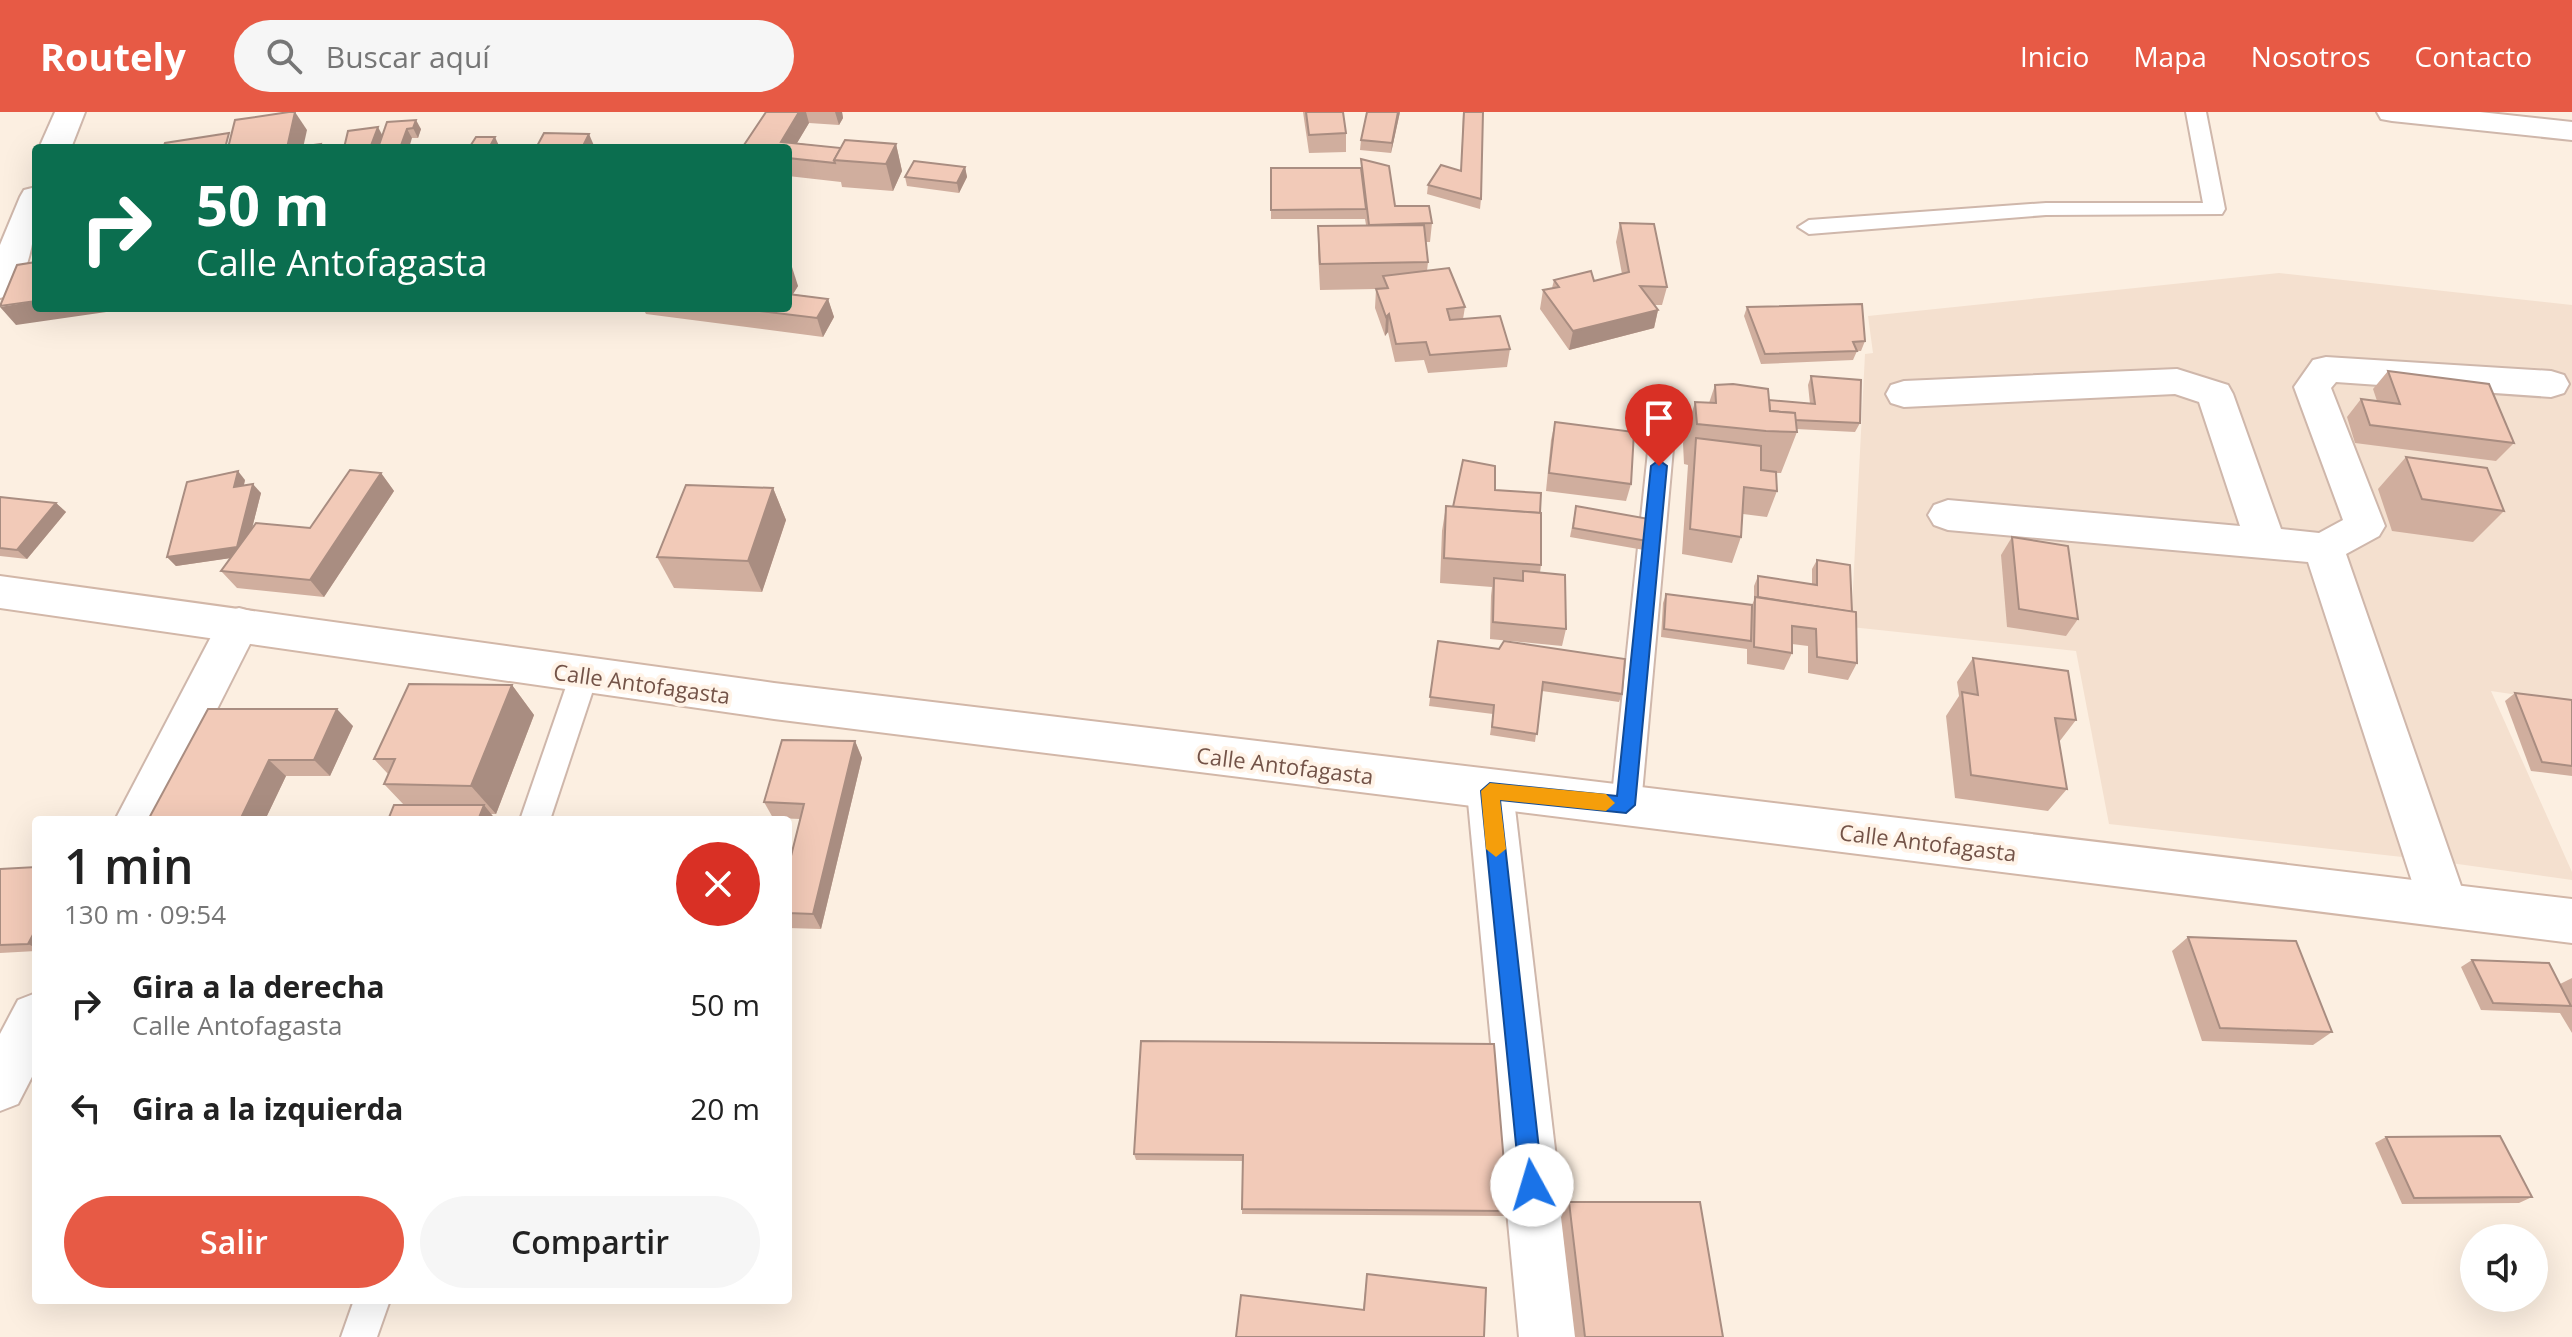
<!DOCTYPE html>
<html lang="es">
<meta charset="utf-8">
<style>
body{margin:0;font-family:"Open Sans",sans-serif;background:#f6f6f6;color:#222;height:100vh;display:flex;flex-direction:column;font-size:30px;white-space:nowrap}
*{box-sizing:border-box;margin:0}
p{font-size:26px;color:#767676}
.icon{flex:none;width:44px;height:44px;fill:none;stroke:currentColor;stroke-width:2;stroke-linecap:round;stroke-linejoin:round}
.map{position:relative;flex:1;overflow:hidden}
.side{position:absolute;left:32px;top:704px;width:760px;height:488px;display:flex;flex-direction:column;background:#fff;border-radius:8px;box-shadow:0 8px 32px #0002}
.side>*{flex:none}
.top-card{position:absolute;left:32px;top:32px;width:760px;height:168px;border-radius:8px;box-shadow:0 8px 32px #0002;background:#0b6e4f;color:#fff;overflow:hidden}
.buttons{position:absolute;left:2460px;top:1112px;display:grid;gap:16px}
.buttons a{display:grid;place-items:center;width:88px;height:88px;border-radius:50%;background:#fff;box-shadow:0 8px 32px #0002;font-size:40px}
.pin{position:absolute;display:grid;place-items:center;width:68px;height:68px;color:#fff;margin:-82px -34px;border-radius:50% 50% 50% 0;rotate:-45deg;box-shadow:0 0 8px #0007}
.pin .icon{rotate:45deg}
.me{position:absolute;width:88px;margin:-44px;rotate:354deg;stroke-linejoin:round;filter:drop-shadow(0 0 6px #0008)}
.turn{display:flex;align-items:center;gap:28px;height:168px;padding:0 32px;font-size:36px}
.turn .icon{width:104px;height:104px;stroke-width:2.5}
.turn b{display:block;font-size:56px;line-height:68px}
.round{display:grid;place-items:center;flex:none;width:84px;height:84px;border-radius:42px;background:#f6f6f6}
.headline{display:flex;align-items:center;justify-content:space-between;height:136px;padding:0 32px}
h1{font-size:48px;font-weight:600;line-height:60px}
.cta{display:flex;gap:16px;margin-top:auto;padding:16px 32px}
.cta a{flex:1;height:92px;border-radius:48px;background:#e75a45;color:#fff;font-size:32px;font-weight:600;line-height:92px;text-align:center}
.cta a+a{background:#f6f6f6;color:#222}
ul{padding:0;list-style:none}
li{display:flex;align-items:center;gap:24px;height:104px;padding:0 32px}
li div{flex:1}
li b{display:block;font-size:30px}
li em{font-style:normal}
header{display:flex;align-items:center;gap:48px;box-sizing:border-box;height:112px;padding:0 40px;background:#e75a45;color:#fff}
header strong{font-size:38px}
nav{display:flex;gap:44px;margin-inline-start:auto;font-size:28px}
.search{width:560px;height:72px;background:#f6f6f6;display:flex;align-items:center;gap:20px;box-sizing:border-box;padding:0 28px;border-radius:44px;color:#767676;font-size:30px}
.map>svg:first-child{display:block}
</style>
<header>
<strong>Routely</strong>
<div class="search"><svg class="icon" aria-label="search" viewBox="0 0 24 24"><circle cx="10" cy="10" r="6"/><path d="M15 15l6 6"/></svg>Buscar aquí</div>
<nav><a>Inicio</a><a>Mapa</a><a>Nosotros</a><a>Contacto</a></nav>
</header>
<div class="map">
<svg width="2572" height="1225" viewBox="0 0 2572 1225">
<rect width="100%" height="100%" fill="#fcefe1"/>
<path fill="#f4e0cf" d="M 2279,161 L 2572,193 L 2572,591 L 2491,579 L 2572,760 L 2572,768 L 2429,748 L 2109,712 L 2076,539 L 1851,515 L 1865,242 L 1873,241 L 1868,204 Z"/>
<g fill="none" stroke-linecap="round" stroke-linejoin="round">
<defs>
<g id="service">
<path d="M 2186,0 L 2206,0 L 2225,97 L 2222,102 L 2046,103 L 1809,122 L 1798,115 L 1809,108 L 2046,91 L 2203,91 Z"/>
<path d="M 1665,284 L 1677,292 L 1641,693 L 1636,702 L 1626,705 L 1616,702 L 1611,693 L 1653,292 Z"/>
<path d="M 584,552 L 594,555 L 598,563 L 550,708 L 520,708 L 570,563 L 574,555 Z"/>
<path d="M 354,1188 L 390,1188 L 377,1225 L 341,1225 Z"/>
</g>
<g id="minor">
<path d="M 55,0 L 85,0 L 71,36 L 39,36 Z"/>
<path d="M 2377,0 L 2480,0 L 2572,10 L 2572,28 L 2392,9 L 2381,7 Z"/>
<path d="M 36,75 C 36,114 34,149 12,183 L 0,186 L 0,133 L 20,85 L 24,78 Z"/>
<path d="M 2326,245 L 2551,259 L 2564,263 L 2569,272 L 2564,281 L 2551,285 L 2336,270 L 2331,276 L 2385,414 L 2379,424 L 2346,442 L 2468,794 L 2461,809 L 2444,815 L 2427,809 L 2420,794 L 2308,450 L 1948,418 L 1934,413 L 1928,403 L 1934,393 L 1948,388 L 2240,414 L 2199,290 L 2175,282 L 1904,295 L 1891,291 L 1886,282 L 1891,273 L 1904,269 L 2177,257 L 2228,273 L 2233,282 L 2281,417 L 2319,421 L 2343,408 L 2294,275 L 2313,248 Z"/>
<path d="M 239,496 L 254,500 L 260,512 L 161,708 L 115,708 L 224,500 Z"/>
<path d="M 36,881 L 36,957 L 18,992 L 0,999 L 0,922 L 18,888 Z"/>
</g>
<path id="tertiary" d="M 1490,660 L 1506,665 L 1513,679 L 1577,1225 L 1519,1225 L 1467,679 L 1474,665 Z"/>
<path id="secondary" d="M 0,464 L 774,571 L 2572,787 L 2572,831 L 774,607 L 0,496 Z"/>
</defs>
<use href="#service" stroke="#cfb7ab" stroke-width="4"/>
<use href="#minor" stroke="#cfb7ab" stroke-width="4"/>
<use href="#tertiary" stroke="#cfb7ab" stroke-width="4"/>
<use href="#secondary" stroke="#d2b7a8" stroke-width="4"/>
<use href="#service" fill="#fff" fill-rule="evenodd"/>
<use href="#minor" fill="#fff" fill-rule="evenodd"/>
<use href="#tertiary" fill="#fff" fill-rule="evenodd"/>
<use href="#secondary" fill="#fff" fill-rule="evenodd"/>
</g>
<g fill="#d0ae9e">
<path d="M 766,0 L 842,0 L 843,6 L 839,13 L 809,11 L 797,31 L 841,36 L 896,32 L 902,59 L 893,79 L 842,75 L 841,70 L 788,64 L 788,36 Z"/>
<path d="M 1303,0 L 1343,0 L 1346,21 L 1346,40 L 1309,41 Z"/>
<path d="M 1400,0 L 1391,41 L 1360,38 L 1361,28 Z"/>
<path d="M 1463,0 L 1481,87 L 1480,97 L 1427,82 L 1428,73 L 1461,59 Z"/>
<path d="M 387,10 L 421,17 L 418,26 L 412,26 L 382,24 Z"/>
<path d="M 1361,47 L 1395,94 L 1432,111 L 1430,130 L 1425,130 L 1428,150 L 1427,159 L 1465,195 L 1463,207 L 1510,237 L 1507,255 L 1428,261 L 1424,248 L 1395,250 L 1388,220 L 1385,224 L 1375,196 L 1376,177 L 1320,178 L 1318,140 L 1318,114 L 1366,113 L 1365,107 L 1271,107 L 1271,56 L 1361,56 Z"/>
<path d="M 965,55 L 967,65 L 959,81 L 907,74 L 905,65 Z"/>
<path d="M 1620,111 L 1667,175 L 1662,193 L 1655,193 L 1658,198 L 1654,216 L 1569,238 L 1540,197 L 1543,178 L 1552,176 L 1554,168 L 1594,169 L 1622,162 L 1616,130 Z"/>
<path d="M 788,155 L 798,174 L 793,182 L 828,187 L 834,205 L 823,225 L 646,202 L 643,196 L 788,196 Z"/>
<path d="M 1747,195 L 1865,229 L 1861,239 L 1857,239 L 1853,248 L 1761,252 L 1744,204 Z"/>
<path d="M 2388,259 L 2514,331 L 2496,349 L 2355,331 L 2347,305 L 2361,287 L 2377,289 L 2373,277 Z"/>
<path d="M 1811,264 L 1860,311 L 1855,320 L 1796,317 L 1797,320 L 1781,361 L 1776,361 L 1777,379 L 1767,405 L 1743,402 L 1741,425 L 1732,451 L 1682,442 L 1688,353 L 1684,352 L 1683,331 L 1695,290 L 1709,291 L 1715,273 L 1769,288 L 1810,292 L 1808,273 Z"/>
<path d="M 1555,310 L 1631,372 L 1626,389 L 1546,379 L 1551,328 Z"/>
<path d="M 2406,345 L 2504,399 L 2473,430 L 2392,419 L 2378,377 Z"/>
<path d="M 381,361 L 394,379 L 324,485 L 237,476 L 221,459 L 230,446 L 176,454 L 167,445 L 245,368 L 244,373 L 261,381 L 252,416 L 310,416 Z"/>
<path d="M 773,376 L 786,408 L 762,480 L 674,476 L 657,445 Z"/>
<path d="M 1495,378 L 1540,401 L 1541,453 L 1540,461 L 1566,517 L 1562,534 L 1490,527 L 1491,484 L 1492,475 L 1440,471 L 1442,419 L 1446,394 L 1453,395 Z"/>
<path d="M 0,385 L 56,391 L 66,400 L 27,447 L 0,444 Z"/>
<path d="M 1576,394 L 1647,429 L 1644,438 L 1570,425 Z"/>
<path d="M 2012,425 L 2078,507 L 2066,524 L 2007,515 L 2001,443 Z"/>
<path d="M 1817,448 L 1852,500 L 1857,551 L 1848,568 L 1808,561 L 1808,534 L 1792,532 L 1792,541 L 1784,558 L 1747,552 L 1747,537 L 1661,525 L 1663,491 L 1666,482 L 1752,493 L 1754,488 L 1754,474 L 1758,464 L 1812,472 L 1812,457 Z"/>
<path d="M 1438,529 L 1622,582 L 1619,590 L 1542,579 L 1535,630 L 1490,623 L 1493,602 L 1429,594 Z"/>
<path d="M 1973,546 L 2076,608 L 2059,630 L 2067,677 L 2048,699 L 1955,686 L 1946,604 L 1959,584 L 1957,570 Z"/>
<path d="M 512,573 L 534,603 L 496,702 L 491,702 L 496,708 L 388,708 L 404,693 L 384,672 L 389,663 L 374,647 Z"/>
<path d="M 2515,581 L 2572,588 L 2572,664 L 2531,659 L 2505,589 Z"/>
<path d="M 208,597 L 353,614 L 330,664 L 286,664 L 265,708 L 148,708 Z"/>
<path d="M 855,629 L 862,646 L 821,817 L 788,816 L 788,756 L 801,707 L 773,706 L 764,690 Z"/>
<path d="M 36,755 L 36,839 L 0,841 L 0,757 Z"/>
<path d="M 2188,825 L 2332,920 L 2313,933 L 2202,929 L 2172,839 Z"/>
<path d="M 2472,848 L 2560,872 L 2572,866 L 2572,921 L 2560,901 L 2481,898 L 2461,855 Z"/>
<path d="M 1141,929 L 1508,1099 L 1505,1104 L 1242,1102 L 1243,1049 L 1136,1048 L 1134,1042 Z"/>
<path d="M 2386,1025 L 2532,1085 L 2519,1091 L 2402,1092 L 2375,1031 Z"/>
<path d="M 1569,1090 L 1723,1225 L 1575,1225 L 1561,1105 Z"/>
<path d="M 1367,1162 L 1484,1225 L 1363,1197 Z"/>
</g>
<g fill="#a98d81">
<path d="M 295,0 L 307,18 L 303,36 L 287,36 Z"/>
<path d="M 799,0 L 806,0 L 809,11 L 788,46 L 781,30 Z"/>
<path d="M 835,0 L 842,0 L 843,6 L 839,13 Z"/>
<path d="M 1398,0 L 1400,0 L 1391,41 L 1392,31 Z"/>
<path d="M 416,8 L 421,17 L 418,26 L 413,16 Z"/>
<path d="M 378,15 L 388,34 L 387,36 L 370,36 Z"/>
<path d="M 407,17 L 412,26 L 409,36 L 400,36 Z"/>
<path d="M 589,22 L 595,36 L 582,36 Z"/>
<path d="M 495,25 L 500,36 L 489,36 Z"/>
<path d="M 896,32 L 902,59 L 893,79 L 886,52 Z"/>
<path d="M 965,55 L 967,65 L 959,81 L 957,71 Z"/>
<path d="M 792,155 L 798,174 L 788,190 L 788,161 Z"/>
<path d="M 828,187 L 834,205 L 823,225 L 817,206 Z"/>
<path d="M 36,189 L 36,196 L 134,196 L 16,213 L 0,195 Z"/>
<path d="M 1658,198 L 1654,216 L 1569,238 L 1573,219 Z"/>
<path d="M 1389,202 L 1388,220 L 1385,224 L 1386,205 Z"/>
<path d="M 238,359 L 245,368 L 241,384 L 234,375 Z"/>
<path d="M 381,361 L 394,379 L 324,485 L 310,468 Z"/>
<path d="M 253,372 L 261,381 L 245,444 L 176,454 L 167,445 Z"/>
<path d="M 773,376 L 786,408 L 762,480 L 748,449 Z"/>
<path d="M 56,391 L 66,400 L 27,447 L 17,438 Z"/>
<path d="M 512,573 L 534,603 L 496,702 L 471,674 Z"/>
<path d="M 337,597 L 353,614 L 330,664 L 314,648 Z"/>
<path d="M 855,629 L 862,646 L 821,817 L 813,802 Z"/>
<path d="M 269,648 L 286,664 L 265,708 L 240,708 Z"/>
<path d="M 484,693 L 496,708 L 478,708 Z"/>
<path d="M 36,817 L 36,836 L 28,832 Z"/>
</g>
<g fill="#f2cab8" stroke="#a98d81" stroke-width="2">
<path d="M 289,0 L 295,0 L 287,36 L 228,36 L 235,8 Z"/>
<path d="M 766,0 L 799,0 L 781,30 L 841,36 L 834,48 L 835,51 L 788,46 L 788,36 L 742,36 Z"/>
<path d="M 1306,0 L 1343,0 L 1346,21 L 1309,23 Z"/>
<path d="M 1367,0 L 1398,0 L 1392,31 L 1361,28 Z"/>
<path d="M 1464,0 L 1483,0 L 1481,87 L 1428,73 L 1441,53 L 1461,59 Z"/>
<path d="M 416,8 L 413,16 L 407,17 L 400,36 L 378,36 L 387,10 Z"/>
<path d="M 378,15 L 370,36 L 344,36 L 348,19 Z"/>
<path d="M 229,21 L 225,36 L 163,36 L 165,31 Z"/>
<path d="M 544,21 L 589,22 L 582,36 L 536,36 Z"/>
<path d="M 476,25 L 495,25 L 489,36 L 469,36 Z"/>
<path d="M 845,28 L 896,32 L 886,52 L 834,48 Z"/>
<path d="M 321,32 L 320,36 L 292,36 Z"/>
<path d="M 1361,47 L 1389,54 L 1395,94 L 1429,94 L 1432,111 L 1369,113 Z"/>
<path d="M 914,49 L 965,55 L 957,71 L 905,65 Z"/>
<path d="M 1271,56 L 1361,56 L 1366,97 L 1271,98 Z"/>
<path d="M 1620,111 L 1654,112 L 1667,175 L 1640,174 L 1658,198 L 1573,219 L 1543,178 L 1559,175 L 1554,168 L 1591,159 L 1594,169 L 1629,160 Z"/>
<path d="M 1424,113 L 1428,150 L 1320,152 L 1318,114 Z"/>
<path d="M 36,150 L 36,189 L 0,194 L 17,153 Z"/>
<path d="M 1449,156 L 1465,195 L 1447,197 L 1450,208 L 1500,204 L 1510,237 L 1430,243 L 1426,230 L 1396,232 L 1389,202 L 1386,205 L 1376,177 L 1388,176 L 1383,164 Z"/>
<path d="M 788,182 L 828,187 L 817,206 L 735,196 L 788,196 Z"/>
<path d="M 1862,192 L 1865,229 L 1853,230 L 1857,239 L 1765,242 L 1747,195 Z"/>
<path d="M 2388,259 L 2489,272 L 2514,331 L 2370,313 L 2361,287 L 2400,292 Z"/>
<path d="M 1811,264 L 1861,268 L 1860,311 L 1795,308 L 1795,301 L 1770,299 L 1769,288 L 1815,292 Z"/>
<path d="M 1733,272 L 1768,277 L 1770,299 L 1795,301 L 1797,320 L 1766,319 L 1697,312 L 1695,290 L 1716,291 L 1715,273 Z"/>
<path d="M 1555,310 L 1634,320 L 1631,372 L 1549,361 Z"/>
<path d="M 1696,326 L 1761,334 L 1761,358 L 1776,360 L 1777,379 L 1744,375 L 1741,425 L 1690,417 Z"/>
<path d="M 2406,345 L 2487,356 L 2504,399 L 2422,387 Z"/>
<path d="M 1463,348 L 1495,354 L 1495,378 L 1541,381 L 1540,401 L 1453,395 Z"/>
<path d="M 350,358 L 381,361 L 310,468 L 221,459 L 256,411 L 310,416 Z"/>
<path d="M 238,359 L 234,375 L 253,372 L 237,435 L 167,445 L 187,370 Z"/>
<path d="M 686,373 L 773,376 L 748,449 L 657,445 Z"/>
<path d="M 0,385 L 56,391 L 17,438 L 0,436 Z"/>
<path d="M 1446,394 L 1541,401 L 1541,453 L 1444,446 Z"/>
<path d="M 1576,394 L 1649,407 L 1647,429 L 1573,416 Z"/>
<path d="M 2012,425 L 2068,434 L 2078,507 L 2019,497 Z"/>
<path d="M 1817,448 L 1850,453 L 1852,500 L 1758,485 L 1758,464 L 1817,473 Z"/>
<path d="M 1523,459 L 1565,463 L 1566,517 L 1493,510 L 1494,466 L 1523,469 Z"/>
<path d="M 1666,482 L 1752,493 L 1751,529 L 1664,517 Z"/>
<path d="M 1755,485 L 1856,500 L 1857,551 L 1817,545 L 1816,517 L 1792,514 L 1792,541 L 1754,535 Z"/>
<path d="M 1438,529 L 1499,537 L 1504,529 L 1625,547 L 1622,582 L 1543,570 L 1537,622 L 1492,615 L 1494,593 L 1430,585 Z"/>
<path d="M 1973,546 L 2068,559 L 2076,608 L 2055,606 L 2067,677 L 1971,663 L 1962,580 L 1978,583 Z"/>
<path d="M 409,572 L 512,573 L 471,674 L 384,672 L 395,647 L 374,647 Z"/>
<path d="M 2515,581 L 2572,588 L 2572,654 L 2542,650 Z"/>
<path d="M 208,597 L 337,597 L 314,648 L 269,648 L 240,708 L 148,708 Z"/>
<path d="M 782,628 L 855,629 L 813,802 L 788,801 L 788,756 L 804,692 L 764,690 Z"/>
<path d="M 394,693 L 484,693 L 478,708 L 388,708 Z"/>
<path d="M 36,755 L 36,817 L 28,832 L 0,833 L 0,757 Z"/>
<path d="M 2188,825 L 2296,829 L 2332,920 L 2220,916 Z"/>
<path d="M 2472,848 L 2549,851 L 2571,894 L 2493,891 Z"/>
<path d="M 1141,929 L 1494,932 L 1508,1099 L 1242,1097 L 1243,1043 L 1134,1042 Z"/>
<path d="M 2500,1024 L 2532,1085 L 2414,1086 L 2386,1025 Z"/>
<path d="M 1569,1090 L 1700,1090 L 1723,1225 L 1585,1225 Z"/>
<path d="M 1367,1162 L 1486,1176 L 1484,1225 L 1236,1225 L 1241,1183 L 1364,1198 Z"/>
</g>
<path fill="#1a73e8" stroke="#114b97" stroke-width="2" d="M 1659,348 L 1667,354 L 1635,693 L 1626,701 L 1500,688 L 1543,1073 L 1539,1081 L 1532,1084 L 1524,1081 L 1520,1073 L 1481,679 L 1490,671 L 1617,684 L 1651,354 Z"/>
<path fill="#f59e0b" d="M 1490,671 L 1606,682 L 1615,691 L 1606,699 L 1500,688 L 1506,737 L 1496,745 L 1486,737 L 1481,679 Z"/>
<g text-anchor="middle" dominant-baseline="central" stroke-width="8" stroke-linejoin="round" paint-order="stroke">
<g font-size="22" fill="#735348" stroke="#fff3e7">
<text transform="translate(642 571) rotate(8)">Calle Antofagasta</text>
<text transform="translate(1285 653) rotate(7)">Calle Antofagasta</text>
<text transform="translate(1928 730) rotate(7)">Calle Antofagasta</text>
</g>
</g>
</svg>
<div class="buttons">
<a><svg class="icon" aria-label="sound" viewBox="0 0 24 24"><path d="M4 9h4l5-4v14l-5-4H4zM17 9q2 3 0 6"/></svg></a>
</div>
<div class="pin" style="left:1659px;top:354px;background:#d93025"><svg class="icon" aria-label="arrive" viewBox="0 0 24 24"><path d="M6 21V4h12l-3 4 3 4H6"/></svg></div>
<svg class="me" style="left:1532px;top:1073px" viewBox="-20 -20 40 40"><circle r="19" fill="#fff"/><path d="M0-13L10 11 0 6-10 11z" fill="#1a73e8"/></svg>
<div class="top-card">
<div class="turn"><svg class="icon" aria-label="right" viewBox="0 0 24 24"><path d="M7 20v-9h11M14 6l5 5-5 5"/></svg><div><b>50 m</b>Calle Antofagasta</div></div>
</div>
<section class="side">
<div class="headline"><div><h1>1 min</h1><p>130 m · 09:54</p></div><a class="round" style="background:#d93025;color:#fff"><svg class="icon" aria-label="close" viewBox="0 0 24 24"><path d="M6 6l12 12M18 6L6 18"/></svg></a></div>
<ul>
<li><svg class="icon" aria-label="right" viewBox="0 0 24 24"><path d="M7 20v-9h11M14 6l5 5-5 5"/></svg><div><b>Gira a la derecha</b><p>Calle Antofagasta</p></div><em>50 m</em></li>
<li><svg class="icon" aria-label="left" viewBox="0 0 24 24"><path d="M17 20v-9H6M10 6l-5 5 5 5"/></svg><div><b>Gira a la izquierda</b></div><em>20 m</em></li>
</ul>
<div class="cta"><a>Salir</a><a>Compartir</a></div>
</section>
</div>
